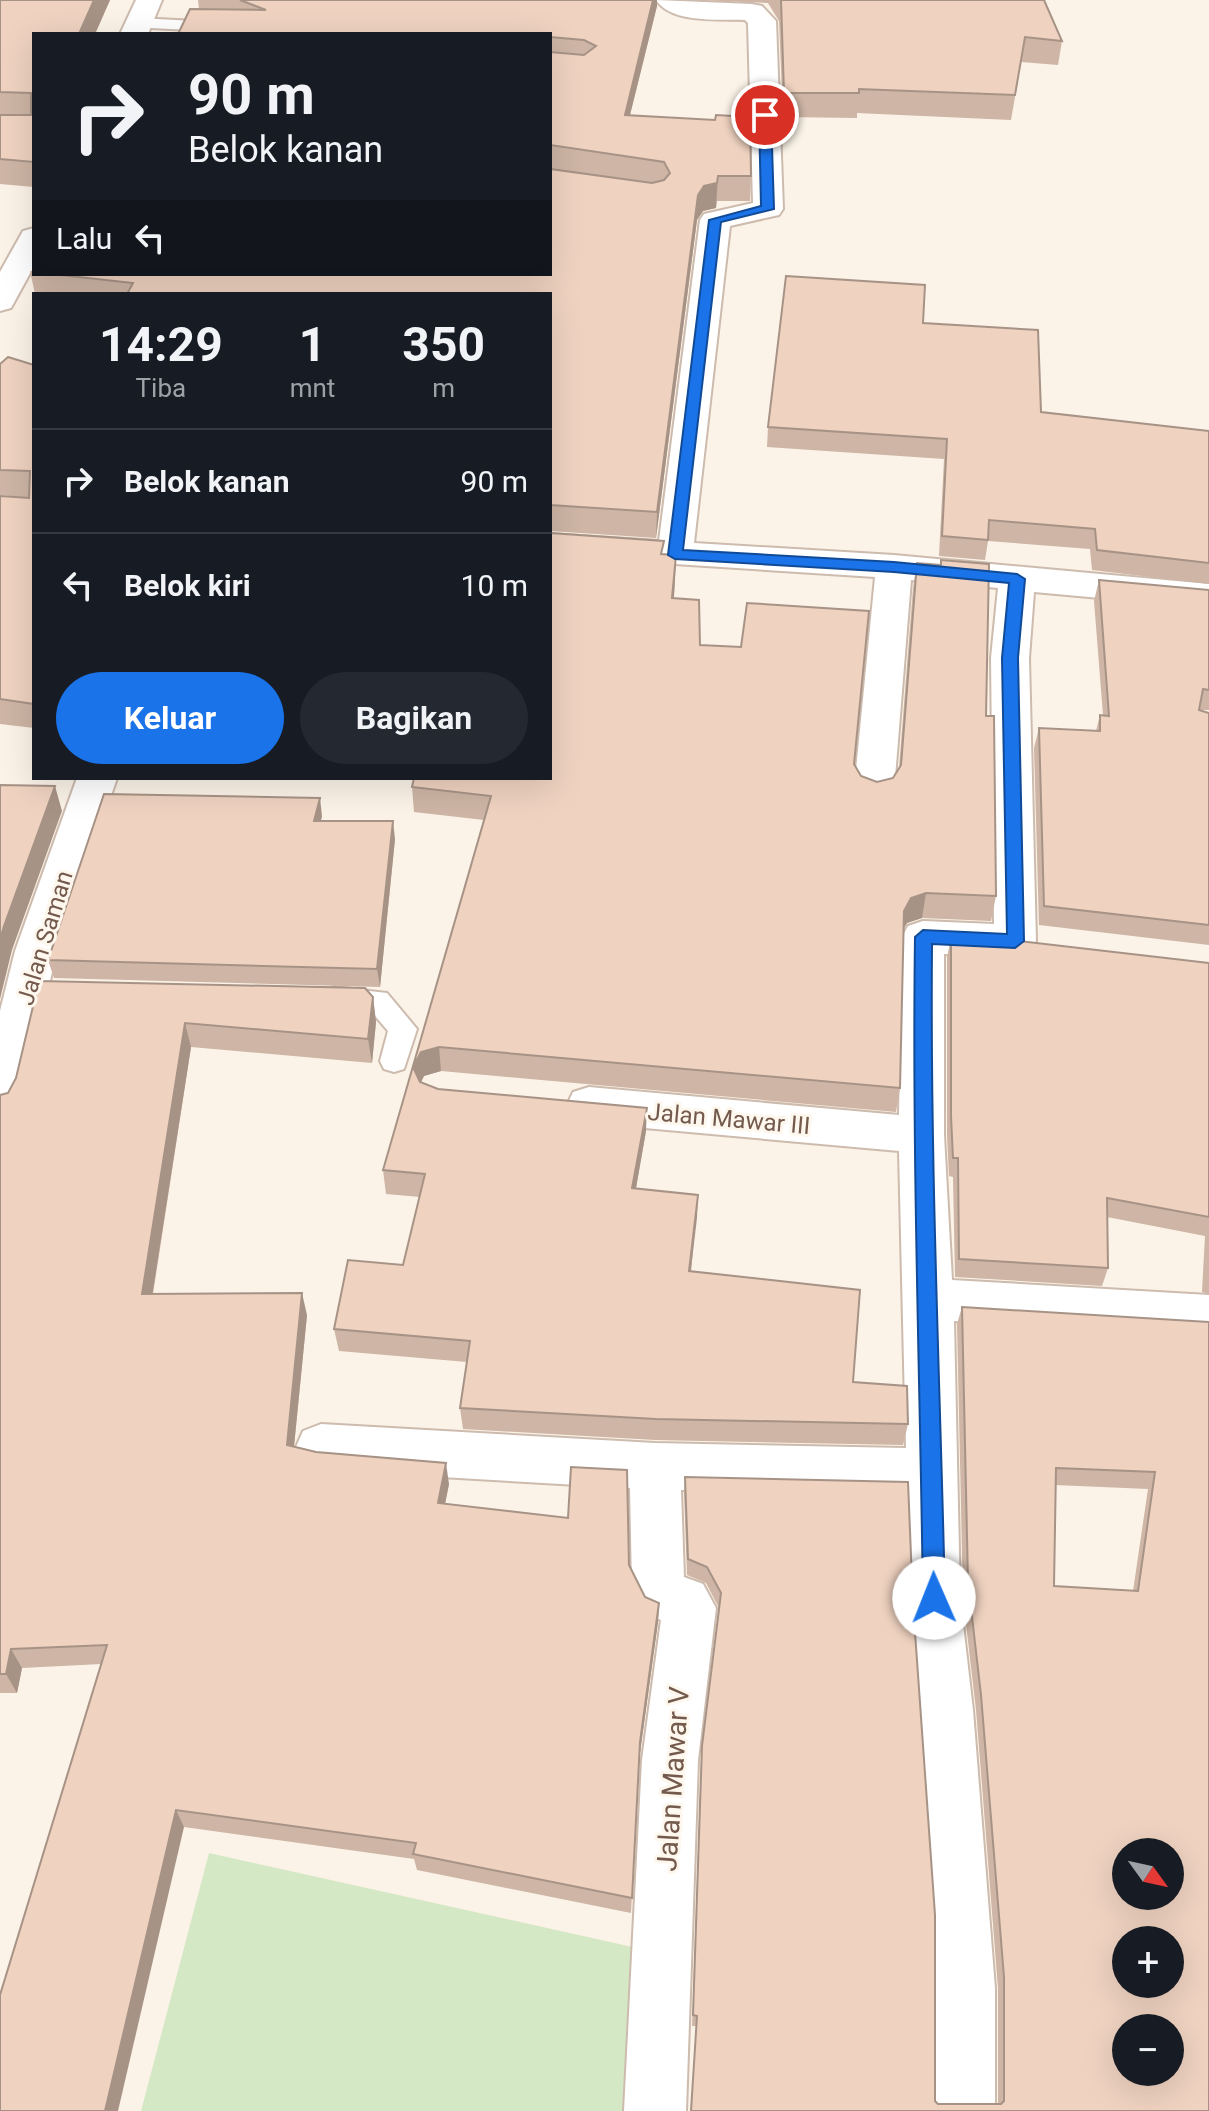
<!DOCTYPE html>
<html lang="id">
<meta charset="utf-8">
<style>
body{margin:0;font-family:Roboto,sans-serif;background:#242831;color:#f1f3f6;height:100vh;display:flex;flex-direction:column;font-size:30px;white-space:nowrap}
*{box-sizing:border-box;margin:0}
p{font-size:26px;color:#9ea1a6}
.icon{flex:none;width:44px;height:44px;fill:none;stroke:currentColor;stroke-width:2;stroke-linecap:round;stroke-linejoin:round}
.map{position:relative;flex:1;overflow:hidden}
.panel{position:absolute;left:32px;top:292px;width:520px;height:488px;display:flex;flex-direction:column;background:#171b24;border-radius:0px;box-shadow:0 8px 32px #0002}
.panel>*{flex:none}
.top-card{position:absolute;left:32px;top:32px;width:520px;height:244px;border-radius:0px;box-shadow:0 8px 32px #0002;background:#171b24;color:#f1f3f6;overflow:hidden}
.needle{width:52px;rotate:123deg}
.tools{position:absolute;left:1112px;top:1838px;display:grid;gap:16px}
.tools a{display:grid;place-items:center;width:72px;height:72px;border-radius:50%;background:#171b24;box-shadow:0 8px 32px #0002;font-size:40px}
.pin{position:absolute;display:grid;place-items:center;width:68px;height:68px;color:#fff;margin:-34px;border:4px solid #fff;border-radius:50%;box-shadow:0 2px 8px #0007}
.me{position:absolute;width:88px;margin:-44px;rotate:359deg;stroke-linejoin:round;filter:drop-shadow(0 0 6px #0008)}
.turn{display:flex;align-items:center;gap:28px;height:168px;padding:0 24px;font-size:36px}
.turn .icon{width:104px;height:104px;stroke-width:2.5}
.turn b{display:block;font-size:56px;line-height:68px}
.then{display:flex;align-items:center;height:76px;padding:0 24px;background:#0003;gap:16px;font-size:30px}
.eta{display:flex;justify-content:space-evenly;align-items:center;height:136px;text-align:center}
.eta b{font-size:48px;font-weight:700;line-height:56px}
.button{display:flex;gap:16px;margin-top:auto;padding:16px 24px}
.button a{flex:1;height:92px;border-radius:48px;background:#1a73e8;color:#fff;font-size:32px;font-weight:700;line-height:92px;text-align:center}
.button a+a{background:#242831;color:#f1f3f6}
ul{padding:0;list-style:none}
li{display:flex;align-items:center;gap:24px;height:104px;padding:0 24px;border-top:2px solid #363941}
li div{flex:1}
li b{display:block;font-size:30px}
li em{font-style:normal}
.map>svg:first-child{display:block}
</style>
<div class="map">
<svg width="1209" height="2111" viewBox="0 0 1209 2111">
<rect width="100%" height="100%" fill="#fbf3e7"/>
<path fill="#d5e8c6" d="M 209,1853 L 637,1948 L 644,2111 L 141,2111 Z"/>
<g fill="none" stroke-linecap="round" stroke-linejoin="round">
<defs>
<g id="service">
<path d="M 138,18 L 233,23 L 266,34 L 132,27 L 129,23 Z"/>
<path d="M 334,987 L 387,993 L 417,1029 L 404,1069 L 394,1072 L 384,1069 L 380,1061 L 388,1031 L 370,1010 L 324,1005 L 320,998 L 324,991 Z"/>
</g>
<g id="minor">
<path d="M 136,0 L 162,0 L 148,34 L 120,34 Z"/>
<path d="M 656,0 L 752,4 L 762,6 L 776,21 L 783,209 L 779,215 L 730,226 L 694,543 L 894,555 L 1209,584 L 1209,608 L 1034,592 L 1029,658 L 1036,941 L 1030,952 L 1015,957 L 944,954 L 944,1135 L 952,1280 L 1209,1295 L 1209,1337 L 954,1321 L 960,1598 L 973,1710 L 995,1988 L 995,2111 L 933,2111 C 934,2070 936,2029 935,1989 C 933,1824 908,1660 907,1495 L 681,1490 L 684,1577 L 703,1584 L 716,1608 L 698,1760 L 686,2111 L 624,2111 L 642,1760 L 661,1620 L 647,1615 L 632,1585 L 630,1488 L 321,1470 L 303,1463 L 296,1447 L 303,1431 L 321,1424 L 655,1443 L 906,1448 L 899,1151 L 589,1123 L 573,1118 L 567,1105 L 573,1092 L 589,1087 L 899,1115 L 902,937 L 908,926 L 923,921 L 994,924 L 991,658 L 998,588 L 911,580 L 894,790 L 888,800 L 874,804 L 860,800 L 854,790 L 875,577 L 550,556 L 550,534 L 659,541 L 700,220 L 704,214 L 753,203 L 748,23 L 745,20 C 719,19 672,24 656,0 Z"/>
<path d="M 34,228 L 34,266 L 11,308 L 0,311 L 0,272 L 23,231 Z"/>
<path d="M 77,778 L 117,778 L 57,951 L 22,1101 L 16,1114 L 0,1119 L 0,1011 L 15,951 Z"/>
</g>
</defs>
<use href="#service" stroke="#cdbbae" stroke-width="4"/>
<use href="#minor" stroke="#cdbbae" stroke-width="4"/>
<use href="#service" fill="#fff" fill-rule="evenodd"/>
<use href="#minor" fill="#fff" fill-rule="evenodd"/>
</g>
<g fill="#ceb5a5" fill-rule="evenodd">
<path d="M 0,0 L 110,0 L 95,34 L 34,34 L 34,187 L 0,184 Z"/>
<path d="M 198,0 L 657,0 L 657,6 L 630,115 L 751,176 L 750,201 L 717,201 L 716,208 L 703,211 L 697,220 L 656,538 L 550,531 L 550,294 L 35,294 L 30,271 L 34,272 L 34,274 L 550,274 L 550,34 L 199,9 Z"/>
<path d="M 699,0 L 1044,0 L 1062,41 L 1058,65 L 1021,62 L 1011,120 L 857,113 L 857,118 L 783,117 L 779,21 L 768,3 Z"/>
<path d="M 923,323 L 1041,412 L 1209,431 L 1209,584 L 1092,570 L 1090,549 L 988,541 L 985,560 L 939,556 L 944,459 L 767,447 L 768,427 Z"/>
<path d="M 0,364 L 34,365 L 34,728 L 0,724 L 0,496 L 29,498 L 0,495 Z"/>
<path d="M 664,554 L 676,555 L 674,598 L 700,645 L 854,764 L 861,776 L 877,782 L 893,778 L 899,768 L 913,588 L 917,563 L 986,716 L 996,896 L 991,921 L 922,918 L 907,923 L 903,929 L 900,1088 L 896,1112 L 441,1071 L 424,1076 L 421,1083 L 438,1089 L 646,1131 L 636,1188 L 698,1195 L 691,1272 L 853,1382 L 908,1424 L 903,1445 L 655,1440 L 463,1429 L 460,1408 L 467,1362 L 339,1351 L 334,1329 L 403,1265 L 420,1197 L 386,1194 L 383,1170 L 484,820 L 414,812 L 412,787 Z"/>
<path d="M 1099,580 L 1209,590 L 1209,710 L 1199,710 L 1209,713 L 1209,945 L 1039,925 L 1034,748 L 1039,728 L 1096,731 L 1100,715 L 1103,715 L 1094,601 Z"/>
<path d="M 322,816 L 321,821 L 395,839 L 380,987 L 54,978 L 48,960 Z"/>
<path d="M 951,938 L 1209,963 L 1209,1294 L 1202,1292 L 1205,1236 L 1107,1217 L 1108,1268 L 1102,1286 L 955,1277 L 953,1177 L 949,1176 L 947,1135 L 947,957 Z"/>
<path d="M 39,981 L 373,997 L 376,1022 L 372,1063 L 191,1047 L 153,1294 L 307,1315 L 294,1447 L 449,1484 L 445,1504 L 629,1565 L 645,1597 L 659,1603 L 658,1622 L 639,1760 L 631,1913 L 417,1870 L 414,1859 L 184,1827 L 1,1995 L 101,1664 L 22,1668 L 17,1693 L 0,1693 L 0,1095 L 8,1093 L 16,1078 Z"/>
<path d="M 962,1307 L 1209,1322 L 1209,2111 L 691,2111 L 696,2026 L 692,2026 L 701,1760 L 719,1608 L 706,1583 L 687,1575 L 684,1493 L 685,1477 L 913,1604 L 935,2101 L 938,2104 L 998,2104 L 998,1988 L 976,1710 L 963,1598 L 957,1324 ZM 1055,1485 L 1148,1489 L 1133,1591 L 1054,1586 Z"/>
</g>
<g fill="#a79386">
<path d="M 94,0 L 110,0 L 95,34 L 79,34 Z"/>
<path d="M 653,0 L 657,0 L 657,6 L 624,139 L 625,115 Z"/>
<path d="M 718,176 L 716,208 L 703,211 L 697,220 L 656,538 L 657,512 L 698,195 L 704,186 Z"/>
<path d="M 676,555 L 675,580 L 672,624 L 672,598 Z"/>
<path d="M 55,786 L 62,811 L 12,950 L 0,999 L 0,940 L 4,926 Z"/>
<path d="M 320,798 L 322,816 L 316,839 L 314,821 Z"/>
<path d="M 393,821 L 395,839 L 380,987 L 377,969 Z"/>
<path d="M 926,893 L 922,918 L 907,923 L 899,936 L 904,911 L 911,898 Z"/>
<path d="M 373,997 L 376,1022 L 372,1063 L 368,1039 Z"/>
<path d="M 185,1023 L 191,1047 L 149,1316 L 142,1294 Z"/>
<path d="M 439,1047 L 441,1071 L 424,1076 L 416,1091 L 413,1067 L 421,1052 Z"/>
<path d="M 647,1108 L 646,1131 L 632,1211 L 632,1188 Z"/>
<path d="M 698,1195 L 697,1218 L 688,1294 L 689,1271 Z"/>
<path d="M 302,1293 L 307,1315 L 292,1466 L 287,1445 Z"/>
<path d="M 446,1463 L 449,1484 L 441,1524 L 438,1503 Z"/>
<path d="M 659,1603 L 658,1622 L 639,1760 L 631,1913 L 640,1742 Z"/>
<path d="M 11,1649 L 22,1668 L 17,1693 L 6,1674 Z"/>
<path d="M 176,1810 L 184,1827 L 118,2111 L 105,2111 Z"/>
</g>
<g fill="#efd2c0" stroke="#a79386" stroke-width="2" fill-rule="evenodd">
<path d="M 0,0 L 94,0 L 79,34 L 34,34 L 34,162 L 0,159 L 0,115 L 31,115 L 31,93 L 0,92 Z"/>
<path d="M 240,0 L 653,0 L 625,115 L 715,120 L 716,115 L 750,117 L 751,176 L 718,176 L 717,183 L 704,186 L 698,195 L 657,512 L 550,505 L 550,294 L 127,294 L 133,283 L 52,274 L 550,274 L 550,169 L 652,183 L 664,180 L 670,173 L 664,162 L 550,145 L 550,52 L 584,55 L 596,46 L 584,40 L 550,37 L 550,34 L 178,34 L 190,9 L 266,10 Z"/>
<path d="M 781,0 L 1044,0 L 1062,41 L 1025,37 L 1015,95 L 859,89 L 859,93 L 784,93 Z"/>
<path d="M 786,276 L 925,285 L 923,323 L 1038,330 L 1041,412 L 1209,431 L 1209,563 L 1097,550 L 1095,529 L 989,520 L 988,540 L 942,536 L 947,439 L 768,427 Z"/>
<path d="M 8,357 L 34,365 L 34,704 L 0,699 L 0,496 L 29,498 L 30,471 L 0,470 L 0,364 Z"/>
<path d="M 550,533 L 664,541 L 661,554 L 676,555 L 672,598 L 699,600 L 700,645 L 741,647 L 747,603 L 869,611 L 854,764 L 861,776 L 877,782 L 893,778 L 901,765 L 917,563 L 941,565 L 941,560 L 989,564 L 986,716 L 994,716 L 996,896 L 926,893 L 911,898 L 904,911 L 900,1088 L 439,1047 L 421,1052 L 413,1067 L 420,1082 L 438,1089 L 647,1108 L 632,1188 L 698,1195 L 689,1271 L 860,1290 L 853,1382 L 907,1386 L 908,1424 L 656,1419 L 460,1408 L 470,1341 L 334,1329 L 348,1260 L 403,1265 L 425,1174 L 383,1170 L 491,796 L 412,787 L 414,778 L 550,778 Z"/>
<path d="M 1099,580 L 1209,590 L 1209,690 L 1203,689 L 1199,710 L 1209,713 L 1209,925 L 1044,906 L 1039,728 L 1100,731 L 1100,715 L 1109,716 Z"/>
<path d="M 0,785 L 55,786 L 4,926 L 0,940 Z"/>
<path d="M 104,794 L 320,798 L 314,821 L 393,821 L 377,969 L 48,960 Z"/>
<path d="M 951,938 L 1019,941 L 1209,963 L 1209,1217 L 1107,1198 L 1108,1268 L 959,1259 L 958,1158 L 953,1158 L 951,1116 Z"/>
<path d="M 39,981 L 365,988 L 373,997 L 368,1039 L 185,1023 L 142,1294 L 302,1293 L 287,1445 L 316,1452 L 446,1463 L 438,1503 L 568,1518 L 571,1467 L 627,1470 L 629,1565 L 645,1597 L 659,1603 L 640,1742 L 632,1898 L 413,1854 L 416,1843 L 176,1810 L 105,2111 L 0,2111 L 0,1995 L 107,1645 L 11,1649 L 6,1674 L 0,1674 L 0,1095 L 8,1093 L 16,1078 Z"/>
<path d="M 962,1307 L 1209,1322 L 1209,2111 L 691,2111 L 697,2016 L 693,2015 L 702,1746 L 721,1593 L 707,1567 L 688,1559 L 685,1477 L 908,1482 L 913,1604 L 935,1915 L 935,2101 L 938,2104 L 1001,2104 L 1004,2101 L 1004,1977 L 981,1695 L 968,1582 ZM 1056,1468 L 1155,1472 L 1138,1591 L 1054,1586 ZM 1126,1852 L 1170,1852 L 1170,1896 L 1126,1896 ZM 1126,1940 L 1170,1940 L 1170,1984 L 1126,1984 ZM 1126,2028 L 1170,2028 L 1170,2072 L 1126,2072 Z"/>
</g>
<path fill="#1a73e8" stroke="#114b97" stroke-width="2" d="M 765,111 L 771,115 L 774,209 L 721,222 L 683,550 L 894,562 L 1017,574 L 1025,579 L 1018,658 L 1024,941 L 1015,948 L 932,944 C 930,1162 940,1380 945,1598 L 942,1605 L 934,1608 L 926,1605 L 923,1598 C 920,1378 912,1157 915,937 L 923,930 L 1007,934 L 1002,658 L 1009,583 L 894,572 L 675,559 L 668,555 L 709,220 L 761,206 L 759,115 Z"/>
<g text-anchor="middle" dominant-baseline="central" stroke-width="6" stroke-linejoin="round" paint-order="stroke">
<g font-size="24" fill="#745a4d" stroke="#fef7ee">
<text transform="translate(45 938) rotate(-73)">Jalan Saman</text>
<text transform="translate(729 1119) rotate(5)">Jalan Mawar III</text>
</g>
<g font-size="28" fill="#745a4d" stroke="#fef7ee">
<text transform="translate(673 1779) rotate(-86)">Jalan Mawar V</text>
</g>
</g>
</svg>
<div class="tools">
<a><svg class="needle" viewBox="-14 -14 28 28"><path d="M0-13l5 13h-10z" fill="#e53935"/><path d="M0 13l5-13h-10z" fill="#9ea1a6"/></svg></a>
<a>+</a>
<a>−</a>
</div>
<div class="pin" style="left:765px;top:115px;background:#d93025"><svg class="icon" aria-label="arrive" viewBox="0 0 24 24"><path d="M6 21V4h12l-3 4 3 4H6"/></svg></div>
<svg class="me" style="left:934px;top:1598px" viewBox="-20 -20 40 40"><circle r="19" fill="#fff"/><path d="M0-13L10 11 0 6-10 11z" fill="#1a73e8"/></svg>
<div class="top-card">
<div class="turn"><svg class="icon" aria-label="right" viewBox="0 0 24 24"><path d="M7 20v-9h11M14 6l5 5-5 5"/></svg><div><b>90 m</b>Belok kanan</div></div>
<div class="then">Lalu<svg class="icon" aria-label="left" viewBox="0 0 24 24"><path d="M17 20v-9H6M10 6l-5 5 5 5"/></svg></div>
</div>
<section class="panel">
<div class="eta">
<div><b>14:29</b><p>Tiba</p></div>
<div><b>1</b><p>mnt</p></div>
<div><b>350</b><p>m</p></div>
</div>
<ul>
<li><svg class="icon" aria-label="right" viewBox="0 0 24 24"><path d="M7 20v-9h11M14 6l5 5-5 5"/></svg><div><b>Belok kanan</b></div><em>90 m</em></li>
<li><svg class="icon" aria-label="left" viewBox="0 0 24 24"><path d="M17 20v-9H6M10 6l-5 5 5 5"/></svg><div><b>Belok kiri</b></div><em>10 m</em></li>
</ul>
<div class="button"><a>Keluar</a><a>Bagikan</a></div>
</section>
</div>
